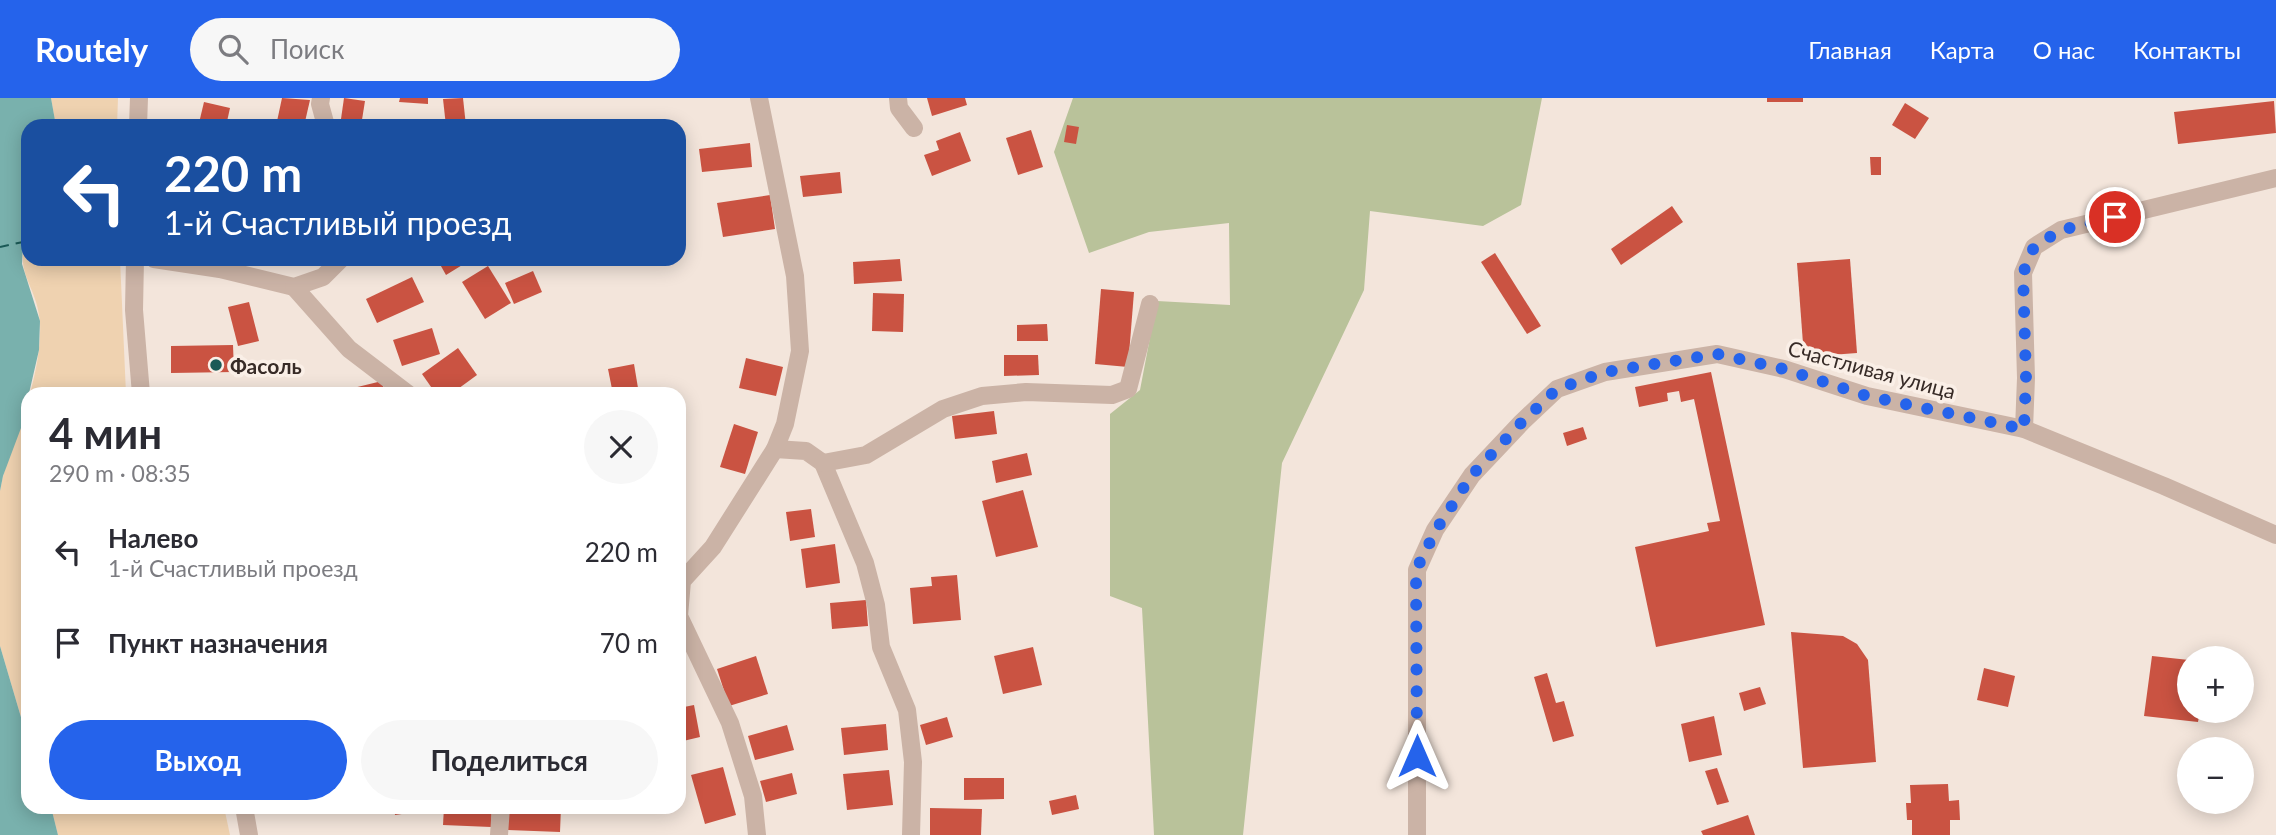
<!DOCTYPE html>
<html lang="ru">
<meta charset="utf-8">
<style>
body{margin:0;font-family:Lato,sans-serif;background:#f7f7f7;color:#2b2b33;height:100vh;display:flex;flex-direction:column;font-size:26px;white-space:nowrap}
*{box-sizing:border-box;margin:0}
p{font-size:23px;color:#7c7c81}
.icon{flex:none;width:38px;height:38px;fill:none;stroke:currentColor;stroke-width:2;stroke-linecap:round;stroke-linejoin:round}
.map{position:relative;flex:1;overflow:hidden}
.side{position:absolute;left:21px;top:289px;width:665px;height:427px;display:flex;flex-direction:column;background:#fff;border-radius:21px;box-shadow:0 4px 18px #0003}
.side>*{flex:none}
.guide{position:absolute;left:21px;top:21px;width:665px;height:147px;border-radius:21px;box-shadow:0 4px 18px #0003;background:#1a4fa0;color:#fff;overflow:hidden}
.tools{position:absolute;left:2177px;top:548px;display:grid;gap:14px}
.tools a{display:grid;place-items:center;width:77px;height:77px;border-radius:50%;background:#fff;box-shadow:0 4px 18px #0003;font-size:35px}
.pin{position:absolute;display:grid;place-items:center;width:60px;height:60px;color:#fff;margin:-30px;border:4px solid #fff;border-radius:50%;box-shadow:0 2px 7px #0007}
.me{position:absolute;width:77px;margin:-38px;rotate:0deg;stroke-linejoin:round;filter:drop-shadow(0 0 5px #0008)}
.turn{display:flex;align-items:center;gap:24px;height:147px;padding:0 28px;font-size:32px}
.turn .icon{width:91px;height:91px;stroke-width:2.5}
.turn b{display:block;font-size:49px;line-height:60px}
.round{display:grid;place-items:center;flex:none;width:74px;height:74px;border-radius:37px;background:#f7f7f7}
.summary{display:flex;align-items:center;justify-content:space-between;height:119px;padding:0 28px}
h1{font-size:42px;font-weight:700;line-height:52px}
.primary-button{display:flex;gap:14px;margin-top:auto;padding:14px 28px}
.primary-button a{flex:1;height:80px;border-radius:42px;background:#2563eb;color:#fff;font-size:28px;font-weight:700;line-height:80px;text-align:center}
.primary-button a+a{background:#f7f7f7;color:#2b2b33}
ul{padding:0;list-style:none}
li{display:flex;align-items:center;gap:21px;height:91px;padding:0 28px}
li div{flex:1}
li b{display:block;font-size:26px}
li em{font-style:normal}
header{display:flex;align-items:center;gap:42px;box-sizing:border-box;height:98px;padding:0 35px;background:#2563eb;color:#fff}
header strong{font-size:33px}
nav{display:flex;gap:38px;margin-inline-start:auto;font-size:24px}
.search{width:490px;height:63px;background:#f7f7f7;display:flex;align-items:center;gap:18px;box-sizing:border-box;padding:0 24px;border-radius:38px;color:#7c7c81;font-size:26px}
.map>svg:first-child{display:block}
</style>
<header>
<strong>Routely</strong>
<div class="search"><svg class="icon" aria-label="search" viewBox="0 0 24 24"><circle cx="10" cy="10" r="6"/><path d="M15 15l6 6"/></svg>Поиск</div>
<nav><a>Главная</a><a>Карта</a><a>О нас</a><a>Контакты</a></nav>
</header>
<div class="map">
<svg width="2276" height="737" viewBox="0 0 2276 737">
<rect width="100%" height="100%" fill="#f3e5db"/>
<path fill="#b9c29a" d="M 1073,0 L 1542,0 L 1521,107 L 1483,128 L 1370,113 L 1364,192 L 1282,365 L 1243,737 L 1154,737 L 1142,510 L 1110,498 L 1110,316 L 1140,292 L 1157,203 L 1230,207 L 1229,125 L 1149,134 L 1089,155 L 1054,54 Z"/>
<g fill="#efd2b0">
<path d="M 51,0 L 118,0 L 117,28 L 56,28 Z"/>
<path d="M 28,130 L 28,161 L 120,161 L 126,296 L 30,296 C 36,273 41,249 40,225 C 37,184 12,178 28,130 Z"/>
<path d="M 28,303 L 28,643 L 0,548 L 0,393 C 5,362 20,333 28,303 Z"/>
<path d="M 51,709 L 224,709 L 230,737 L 58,737 Z"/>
</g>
<g fill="#79b1ad">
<path d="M 0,0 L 51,0 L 56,28 L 28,28 L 28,130 L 23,144 L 22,166 L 40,223 L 39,252 L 21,330 L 3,378 L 0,393 Z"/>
<path d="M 0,548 L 28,643 L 28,709 L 51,709 L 58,737 L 0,737 Z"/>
</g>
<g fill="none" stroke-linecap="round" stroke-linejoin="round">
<path stroke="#1b5a57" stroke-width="2" stroke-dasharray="9 7" stroke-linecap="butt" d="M 0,149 L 23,144"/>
</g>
<g fill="#ca5342">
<path d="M 282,0 L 310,2 L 304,28 L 276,28 Z"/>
<path d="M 344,0 L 365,3 L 361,28 L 340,28 Z"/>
<path d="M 400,0 L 428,0 L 428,6 L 399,4 Z"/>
<path d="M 463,0 L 466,28 L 446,28 L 443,1 Z"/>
<path d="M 927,0 L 965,0 L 967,7 L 932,18 Z"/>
<rect x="1767" y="0" width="36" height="4"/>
<path d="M 2274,3 L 2276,35 L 2178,46 L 2174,14 Z"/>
<path d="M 204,4 L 230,10 L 226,28 L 199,25 Z"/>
<path d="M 1905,5 L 1929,20 L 1915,41 L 1892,27 Z"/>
<path d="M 1067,27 L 1079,29 L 1076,46 L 1064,44 Z"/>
<path d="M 1031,32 L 1043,69 L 1018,77 L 1006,40 Z"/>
<path d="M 960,34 L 971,63 L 932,78 L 924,57 L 939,52 L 936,43 Z"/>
<path d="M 750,45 L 752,69 L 702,74 L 699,51 Z"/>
<path d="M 1870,59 L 1881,59 L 1881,77 L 1871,77 Z"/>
<path d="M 840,74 L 842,95 L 803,99 L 800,78 Z"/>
<path d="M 770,97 L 775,131 L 723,139 L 717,105 Z"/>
<path d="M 1672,108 L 1683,124 L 1621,167 L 1611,151 Z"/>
<path d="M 1495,155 L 1541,228 L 1527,236 L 1481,164 Z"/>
<path d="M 437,161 L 472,161 L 446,177 Z"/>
<path d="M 900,161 L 902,183 L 854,186 L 853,164 Z"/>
<path d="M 1850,161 L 1857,255 L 1804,259 L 1797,165 Z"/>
<path d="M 488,168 L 511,205 L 485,221 L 462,184 Z"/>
<path d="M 533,173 L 542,194 L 514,206 L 505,185 Z"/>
<path d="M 412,179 L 424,204 L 377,225 L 366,201 Z"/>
<path d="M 1101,191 L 1134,194 L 1128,269 L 1095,266 Z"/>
<path d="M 873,195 L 904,196 L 903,234 L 872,233 Z"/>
<path d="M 249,204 L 259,243 L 238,248 L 228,209 Z"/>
<path d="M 1047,226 L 1048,243 L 1017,243 L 1017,227 Z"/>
<path d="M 432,230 L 440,256 L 402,268 L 393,242 Z"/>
<path d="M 233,247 L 234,274 L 171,275 L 171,248 Z"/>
<path d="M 458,250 L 477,277 L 451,296 L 436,296 L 422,276 Z"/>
<path d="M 1004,257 L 1038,257 L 1039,277 L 1004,278 Z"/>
<path d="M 746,260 L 783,269 L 776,298 L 739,290 Z"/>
<path d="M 634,266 L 639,296 L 613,296 L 608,271 Z"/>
<path d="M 1711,274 L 1765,527 L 1656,549 L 1635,449 L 1709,433 L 1707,425 L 1720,423 L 1694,301 L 1681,304 L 1679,293 L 1667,295 L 1668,303 L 1639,309 L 1635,289 Z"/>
<path d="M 382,283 L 385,296 L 342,296 L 341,293 Z"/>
<path d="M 994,313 L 997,336 L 955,341 L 952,318 Z"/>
<path d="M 734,326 L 758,334 L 745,376 L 720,369 Z"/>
<path d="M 1583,329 L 1587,341 L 1567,348 L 1563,335 Z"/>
<path d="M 1027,355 L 1032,377 L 996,385 L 992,363 Z"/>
<path d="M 1023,392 L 1038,449 L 996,459 L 982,403 Z"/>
<path d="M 811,411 L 815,439 L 790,443 L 786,414 Z"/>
<path d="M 835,446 L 840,485 L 806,490 L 801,451 Z"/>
<path d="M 957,477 L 961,522 L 913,526 L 910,490 L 932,488 L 931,479 Z"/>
<path d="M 866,502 L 868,528 L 832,531 L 830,505 Z"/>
<path d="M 1791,534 L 1843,538 L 1857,546 L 1868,562 L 1876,664 L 1803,670 Z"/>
<path d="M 1033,549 L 1042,587 L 1003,596 L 994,558 Z"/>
<path d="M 756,558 L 768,596 L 729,608 L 717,571 Z"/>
<path d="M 2152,558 L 2189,562 L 2189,612 L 2200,612 L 2198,624 L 2144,618 Z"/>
<path d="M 1984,570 L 2015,578 L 2008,609 L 1977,602 Z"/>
<path d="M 1547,575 L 1556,605 L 1564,603 L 1574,638 L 1553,644 L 1534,579 Z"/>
<path d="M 1760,589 L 1766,606 L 1744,613 L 1739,595 Z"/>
<path d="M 694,607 L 700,639 L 679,644 L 679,610 Z"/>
<path d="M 1714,618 L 1722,657 L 1689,664 L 1681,626 Z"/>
<path d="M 947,619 L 953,639 L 926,647 L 920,627 Z"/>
<path d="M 886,626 L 888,652 L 844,657 L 841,630 Z"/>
<path d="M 787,627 L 794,652 L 755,662 L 748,638 Z"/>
<path d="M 723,669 L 736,717 L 705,726 L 691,677 Z"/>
<path d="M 1717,670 L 1729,704 L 1717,707 L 1705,673 Z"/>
<path d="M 889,672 L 893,707 L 847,712 L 843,676 Z"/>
<path d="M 792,675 L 797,696 L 766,704 L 760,683 Z"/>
<path d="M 964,680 L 1004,680 L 1004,701 L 964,702 Z"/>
<path d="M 1948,686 L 1949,703 L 1959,702 L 1960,722 L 1950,722 L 1950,737 L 1912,737 L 1912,722 L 1907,722 L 1906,705 L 1911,705 L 1910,687 Z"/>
<path d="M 1076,697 L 1079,711 L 1052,717 L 1049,703 Z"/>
<path d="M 394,709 L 422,709 L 422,713 L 395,717 Z"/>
<path d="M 444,709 L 492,709 L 491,729 L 443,727 Z"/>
<path d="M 530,709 L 561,709 L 560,734 L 508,732 L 508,712 L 530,713 Z"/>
<path d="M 930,710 L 982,711 L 981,737 L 930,737 Z"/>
<path d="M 1748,717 L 1755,737 L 1703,737 L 1701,733 Z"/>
</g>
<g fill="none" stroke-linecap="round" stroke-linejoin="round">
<g stroke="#cbb3a6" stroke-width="18">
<path d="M 321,0 L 320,6 L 326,28"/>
<path d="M 898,0 L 899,10 L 914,30"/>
<path d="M 138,28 L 139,0"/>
<path d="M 135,161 L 134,212 L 141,296"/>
<path d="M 154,161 L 220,171 L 294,189 L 323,179 L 341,161"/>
<path d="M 294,189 L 349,251 L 408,296"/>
<path d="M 2024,331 L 2026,280 L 2023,175 L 2034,149 L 2061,132 L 2276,80"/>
<path d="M 775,351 L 806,353 L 823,365 L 865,465 L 876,507 L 881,549 L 907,612 L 913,664 L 911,737"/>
<path d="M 823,365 L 866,357 L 943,311 L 982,298 L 1026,294 L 1112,297 L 1128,291 L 1150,206"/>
<path d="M 244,709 L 249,737"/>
<path d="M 499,737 L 501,709"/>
<path d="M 757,737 L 753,698 L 730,625 L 679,518 L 682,483 L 713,449 L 775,351 L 785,326 L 800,253 L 795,178 L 759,0"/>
<path d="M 1417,737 L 1417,472 L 1435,432 L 1472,377 L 1522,324 L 1557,291 L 1605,274 L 1717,256 L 1784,271 L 1867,298 L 2024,331 L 2164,388 L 2276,437"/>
</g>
</g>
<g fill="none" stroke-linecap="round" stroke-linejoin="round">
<path stroke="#2563eb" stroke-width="12" stroke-dasharray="0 21.6" d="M 1417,658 L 1416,472 L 1436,432 L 1472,377 L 1522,324 L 1557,291 L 1605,274 L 1717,256 L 1784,271 L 1867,298 L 2024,331 L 2026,280 L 2023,175 L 2034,149 L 2061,132 L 2115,119"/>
</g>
<circle fill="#1b5a57" stroke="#faefe7" stroke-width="2.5" cx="216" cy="267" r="7"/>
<g text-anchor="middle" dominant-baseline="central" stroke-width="7" stroke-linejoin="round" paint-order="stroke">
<g font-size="21" font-weight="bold" fill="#372b27" stroke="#faefe7" text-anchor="start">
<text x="230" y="267">Фасоль</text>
</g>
<g font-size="21" fill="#372b27" stroke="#faefe7">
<text transform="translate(1872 271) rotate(15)">Счастливая улица</text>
</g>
</g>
</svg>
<div class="tools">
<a>+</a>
<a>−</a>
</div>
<div class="pin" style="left:2115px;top:119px;background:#d93025"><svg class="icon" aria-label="arrive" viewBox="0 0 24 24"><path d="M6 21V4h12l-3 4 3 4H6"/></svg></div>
<svg class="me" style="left:1417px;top:658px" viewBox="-20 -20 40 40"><path d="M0-17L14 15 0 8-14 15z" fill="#2563eb" stroke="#fff" stroke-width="4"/></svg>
<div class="guide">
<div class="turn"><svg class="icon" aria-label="left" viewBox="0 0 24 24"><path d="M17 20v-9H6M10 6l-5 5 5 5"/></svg><div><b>220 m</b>1-й Счастливый проезд</div></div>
</div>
<section class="side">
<div class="summary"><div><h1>4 мин</h1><p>290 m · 08:35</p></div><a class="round"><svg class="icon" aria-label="close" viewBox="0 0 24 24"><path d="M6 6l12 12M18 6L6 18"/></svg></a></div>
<ul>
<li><svg class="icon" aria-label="left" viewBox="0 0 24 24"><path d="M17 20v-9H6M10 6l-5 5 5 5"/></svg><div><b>Налево</b><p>1-й Счастливый проезд</p></div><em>220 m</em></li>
<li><svg class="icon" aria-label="arrive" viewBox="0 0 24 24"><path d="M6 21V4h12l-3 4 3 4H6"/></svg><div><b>Пункт назначения</b></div><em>70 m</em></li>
</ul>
<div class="primary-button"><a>Выход</a><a>Поделиться</a></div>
</section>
</div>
